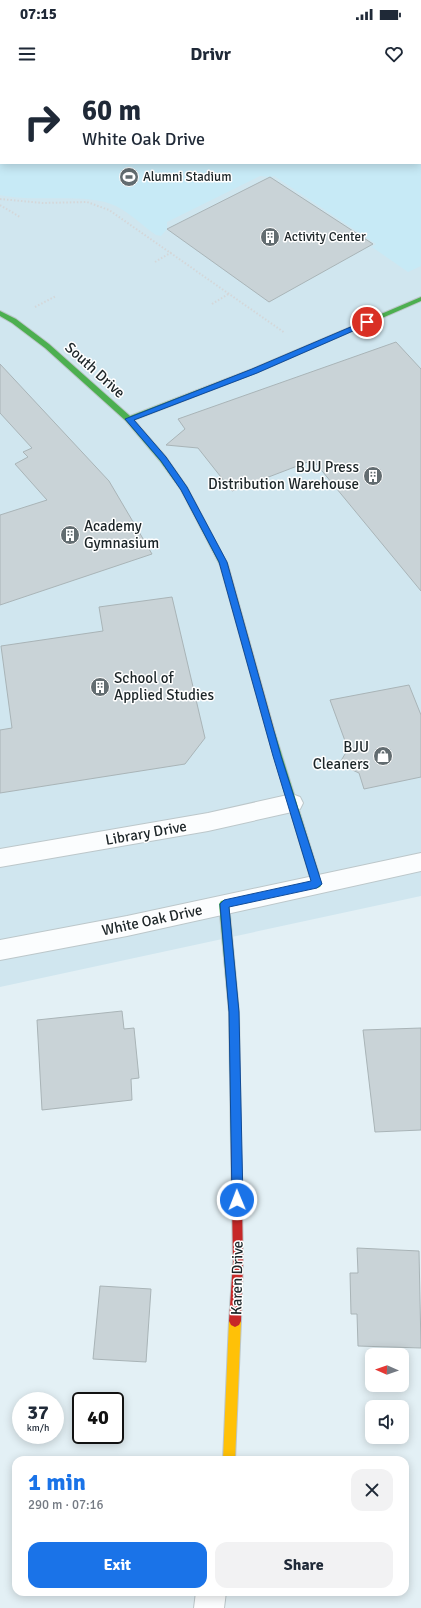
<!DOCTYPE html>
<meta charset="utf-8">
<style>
body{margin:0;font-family:Signika,sans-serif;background:#f2f2f3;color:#1f2937;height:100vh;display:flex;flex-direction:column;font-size:15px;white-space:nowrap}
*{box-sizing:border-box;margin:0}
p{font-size:13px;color:#747a83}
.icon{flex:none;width:22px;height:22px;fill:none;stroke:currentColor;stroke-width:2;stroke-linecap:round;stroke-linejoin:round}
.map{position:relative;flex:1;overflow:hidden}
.drawer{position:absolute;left:12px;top:1376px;width:397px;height:140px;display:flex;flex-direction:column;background:#fff;border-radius:12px;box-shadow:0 2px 10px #0003}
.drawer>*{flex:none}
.guide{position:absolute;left:0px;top:0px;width:421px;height:84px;box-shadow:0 2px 10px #0003;background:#fff;color:#1f2937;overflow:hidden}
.needle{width:26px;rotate:272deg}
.buttons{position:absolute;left:365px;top:1268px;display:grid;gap:8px}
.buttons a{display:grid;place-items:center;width:44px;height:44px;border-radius:8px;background:#fff;box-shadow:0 2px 10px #0003;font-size:20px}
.speed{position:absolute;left:12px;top:1312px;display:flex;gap:8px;font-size:20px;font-weight:700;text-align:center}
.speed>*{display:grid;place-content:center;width:52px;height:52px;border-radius:50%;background:#fff;box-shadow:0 2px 10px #0003;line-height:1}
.speed small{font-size:10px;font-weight:400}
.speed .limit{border:2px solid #111;border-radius:6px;background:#fff;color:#111}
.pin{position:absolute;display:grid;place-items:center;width:34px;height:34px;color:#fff;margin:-17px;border:2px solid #fff;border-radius:50%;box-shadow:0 1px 4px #0007}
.me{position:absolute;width:44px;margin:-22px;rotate:359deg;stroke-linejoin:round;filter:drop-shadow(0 0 3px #0008)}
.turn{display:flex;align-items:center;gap:14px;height:84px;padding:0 16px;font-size:18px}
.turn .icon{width:52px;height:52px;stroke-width:2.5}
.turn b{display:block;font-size:28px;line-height:34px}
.round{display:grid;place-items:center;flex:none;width:42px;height:42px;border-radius:12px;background:#f2f2f3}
.summary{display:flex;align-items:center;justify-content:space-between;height:68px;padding:0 16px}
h1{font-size:24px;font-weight:800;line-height:30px;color:#1a73e8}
.cta{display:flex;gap:8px;margin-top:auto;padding:8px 16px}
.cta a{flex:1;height:46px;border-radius:12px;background:#1a73e8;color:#fff;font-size:16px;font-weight:800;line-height:46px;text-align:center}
.cta a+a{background:#f2f2f3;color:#1f2937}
.status{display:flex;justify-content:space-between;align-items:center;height:28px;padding:0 20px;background:#fff;direction:ltr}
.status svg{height:11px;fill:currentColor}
header{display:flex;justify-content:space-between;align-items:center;height:52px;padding:0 16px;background:#fff;font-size:18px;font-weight:800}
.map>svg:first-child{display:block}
</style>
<div class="status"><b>07:15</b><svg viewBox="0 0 49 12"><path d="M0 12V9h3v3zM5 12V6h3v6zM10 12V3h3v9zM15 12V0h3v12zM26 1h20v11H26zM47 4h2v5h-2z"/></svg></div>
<header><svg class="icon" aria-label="menu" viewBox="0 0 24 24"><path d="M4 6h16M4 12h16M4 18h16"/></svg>Drivr<svg class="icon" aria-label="heart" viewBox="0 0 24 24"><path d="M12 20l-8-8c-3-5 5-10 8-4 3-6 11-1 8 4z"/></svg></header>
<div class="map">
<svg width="421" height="1528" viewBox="0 0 421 1528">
<rect width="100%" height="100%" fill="#e3f0f5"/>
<path fill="#d0e6ef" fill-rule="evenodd" d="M 0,0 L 421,0 L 421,816 L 0,907 ZM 1,1 L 420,1 L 420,83 L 1,83 Z"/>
<path fill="#c7eaf6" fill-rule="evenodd" d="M 0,0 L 421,0 L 421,186 L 408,192 L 372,167 L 376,164 L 274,96 L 270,97 L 260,96 L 167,142 L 167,149 L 161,156 L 156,155 C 143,146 130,133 116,126 C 86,112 35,123 0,115 ZM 1,1 L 420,1 L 420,83 L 1,83 Z"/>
<g fill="#c9d3d7" stroke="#a9b4b7">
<path d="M 270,97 L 373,164 L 269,222 L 167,149 Z"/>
<path d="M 396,262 L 421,289 L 421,511 L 313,380 L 232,411 L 198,368 L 166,365 L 185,349 L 178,339 Z"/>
<path d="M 0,284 L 109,401 L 152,474 L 0,525 L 0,435 L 47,420 L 15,384 L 28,377 L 23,372 L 32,368 L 0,333 Z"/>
<path d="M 172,517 L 205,658 L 185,684 L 0,713 L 0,650 L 12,648 L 1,566 L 103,551 L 99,527 Z"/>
<path d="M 409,605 L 421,635 L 421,697 L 364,709 L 359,693 L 339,684 L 348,669 L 330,620 Z"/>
<path d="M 122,931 L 124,949 L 134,948 L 139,998 L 131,999 L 132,1020 L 42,1030 L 37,940 Z"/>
<path d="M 421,948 L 421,1050 L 375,1052 L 363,950 Z"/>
<path d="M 357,1168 L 419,1171 L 421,1268 L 358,1266 L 357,1234 L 351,1234 L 350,1193 L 358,1193 Z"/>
<path d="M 100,1206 L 151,1209 L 146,1282 L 93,1279 Z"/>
</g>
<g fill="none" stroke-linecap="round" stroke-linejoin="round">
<defs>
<g id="street">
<path d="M 292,714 L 300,717 L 303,723 L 300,729 L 292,732 L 208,751 L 0,787 L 0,769 L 208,733 Z"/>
<path d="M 421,773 L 421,791 L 127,856 L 0,880 L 0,860 L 127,836 Z"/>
<path d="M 196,1512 L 226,1512 L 224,1528 L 194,1528 Z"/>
</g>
<g id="fast">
<path d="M 421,217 L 421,221 L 256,293 L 134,340 L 166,377 L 187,407 L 228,485 L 224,488 L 220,485 L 181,410 L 160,381 L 126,341 L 45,268 L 12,243 L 0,236 L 0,231 L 16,239 L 49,264 L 130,336 L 252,289 Z"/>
<path d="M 271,650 L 275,653 L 322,804 L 320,807 L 317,808 L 314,807 L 312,804 L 267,653 Z"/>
<path d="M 224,820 L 227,821 L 229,824 L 239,932 L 241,1065 L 240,1069 L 236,1070 L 232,1069 L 231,1065 L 229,932 L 219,824 L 221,821 Z"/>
</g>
<g id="slow">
<path d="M 224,482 L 228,485 L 275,653 L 271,656 L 267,653 L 220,485 Z"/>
<path d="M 235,1235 L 239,1237 L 241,1241 L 235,1380 L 223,1380 L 229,1241 L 231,1237 Z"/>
</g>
<path id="jam" d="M 236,1060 L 240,1061 L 241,1065 L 243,1182 L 241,1241 L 239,1245 L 235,1247 L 231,1245 L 229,1241 L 233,1182 L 231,1065 L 232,1061 Z"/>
</defs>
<use href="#street" stroke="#bcc7ca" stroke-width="2"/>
<use href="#fast" stroke="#bcc7ca" stroke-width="2"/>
<use href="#slow" stroke="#bcc7ca" stroke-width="2"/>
<use href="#jam" stroke="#bcc7ca" stroke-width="2"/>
<g stroke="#d4d7d9" stroke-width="2" stroke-dasharray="1.5 2" stroke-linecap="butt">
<path d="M 0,119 L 43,123 L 87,122 L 109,130 L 285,253"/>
<path d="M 0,125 L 20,137"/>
<path d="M 155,182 L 172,172"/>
<path d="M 212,224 L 230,213"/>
<path d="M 35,227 L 56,216"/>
</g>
<use href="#street" fill="#fbfdfe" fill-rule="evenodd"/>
<use href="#fast" fill="#4caf50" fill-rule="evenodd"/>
<use href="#slow" fill="#ffc107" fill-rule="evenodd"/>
<use href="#jam" fill="#c62828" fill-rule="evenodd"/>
</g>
<path fill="#1a73e8" stroke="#114b97" d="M 367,240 L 369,241 L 369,244 L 257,293 L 134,340 L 166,377 L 187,407 L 227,482 L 281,676 L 322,804 L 317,808 L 229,827 L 239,932 L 243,1120 L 241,1124 L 237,1125 L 234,1124 L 232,1120 L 229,932 L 220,824 L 224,820 L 311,801 L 273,676 L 219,482 L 181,410 L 161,381 L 125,339 L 252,289 Z"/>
<defs>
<symbol id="stadium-disc" viewBox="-11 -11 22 22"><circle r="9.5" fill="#626c70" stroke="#fff"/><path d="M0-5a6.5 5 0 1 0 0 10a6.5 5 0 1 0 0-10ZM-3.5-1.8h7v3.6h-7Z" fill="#fff"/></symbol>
<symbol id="building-disc" viewBox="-11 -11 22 22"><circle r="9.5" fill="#626c70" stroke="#fff"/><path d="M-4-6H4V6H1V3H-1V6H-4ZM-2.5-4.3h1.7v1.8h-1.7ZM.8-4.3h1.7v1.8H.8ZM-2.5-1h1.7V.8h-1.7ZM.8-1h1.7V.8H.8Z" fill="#fff"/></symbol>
<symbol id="shop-disc" viewBox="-11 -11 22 22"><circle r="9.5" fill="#626c70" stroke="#fff"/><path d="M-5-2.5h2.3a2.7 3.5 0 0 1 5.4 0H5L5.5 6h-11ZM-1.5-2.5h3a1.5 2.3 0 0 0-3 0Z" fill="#fff"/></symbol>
</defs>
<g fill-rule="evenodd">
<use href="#stadium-disc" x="118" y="86" width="22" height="22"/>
<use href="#building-disc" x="259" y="146" width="22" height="22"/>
<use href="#building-disc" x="362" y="385" width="22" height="22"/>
<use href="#building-disc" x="59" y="444" width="22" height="22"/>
<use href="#building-disc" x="89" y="596" width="22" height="22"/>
<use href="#shop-disc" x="372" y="665" width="22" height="22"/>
</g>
<g text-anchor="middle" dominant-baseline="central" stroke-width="3" stroke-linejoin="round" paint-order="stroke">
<g font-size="13" fill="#1c2528" stroke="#fff" text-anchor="start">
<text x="143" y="97">Alumni Stadium</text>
<text x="284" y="157">Activity Center</text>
</g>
<g font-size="15" fill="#1c2528" stroke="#fff">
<text transform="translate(95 290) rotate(42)">South Drive</text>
<text transform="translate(146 753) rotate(-10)">Library Drive</text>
<text transform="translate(152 840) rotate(-12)">White Oak Drive</text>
<text transform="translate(237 1198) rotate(-89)">Karen Drive</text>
</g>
<g font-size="15" fill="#1c2528" stroke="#fff" text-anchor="end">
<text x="359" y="387">BJU Press<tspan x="359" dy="17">Distribution Warehouse</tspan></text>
<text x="84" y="446" text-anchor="start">Academy<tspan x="84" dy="17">Gymnasium</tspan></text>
<text x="114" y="598" text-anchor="start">School of<tspan x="114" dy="17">Applied Studies</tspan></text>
<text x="369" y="667">BJU<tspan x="369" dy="17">Cleaners</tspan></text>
</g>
</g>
</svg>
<div class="buttons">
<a><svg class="needle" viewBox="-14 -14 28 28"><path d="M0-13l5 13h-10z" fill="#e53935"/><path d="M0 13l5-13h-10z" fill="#747a83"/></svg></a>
<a><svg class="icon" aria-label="sound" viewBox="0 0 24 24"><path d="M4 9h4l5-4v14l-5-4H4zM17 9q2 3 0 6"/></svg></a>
</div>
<div class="speed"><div>37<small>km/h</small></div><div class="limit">40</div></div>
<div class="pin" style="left:367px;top:242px;background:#d93025"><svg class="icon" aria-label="arrive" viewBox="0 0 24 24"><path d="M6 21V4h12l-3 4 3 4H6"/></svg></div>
<svg class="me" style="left:237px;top:1120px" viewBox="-20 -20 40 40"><circle r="17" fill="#1a73e8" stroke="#fff" stroke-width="3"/><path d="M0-11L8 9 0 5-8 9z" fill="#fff"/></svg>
<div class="guide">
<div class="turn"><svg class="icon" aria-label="right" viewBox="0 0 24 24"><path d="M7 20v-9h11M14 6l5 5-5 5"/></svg><div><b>60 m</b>White Oak Drive</div></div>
</div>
<section class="drawer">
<div class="summary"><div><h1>1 min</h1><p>290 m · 07:16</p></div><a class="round"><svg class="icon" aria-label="close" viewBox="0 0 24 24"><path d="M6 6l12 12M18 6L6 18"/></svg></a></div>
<div class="cta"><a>Exit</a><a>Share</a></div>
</section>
</div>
